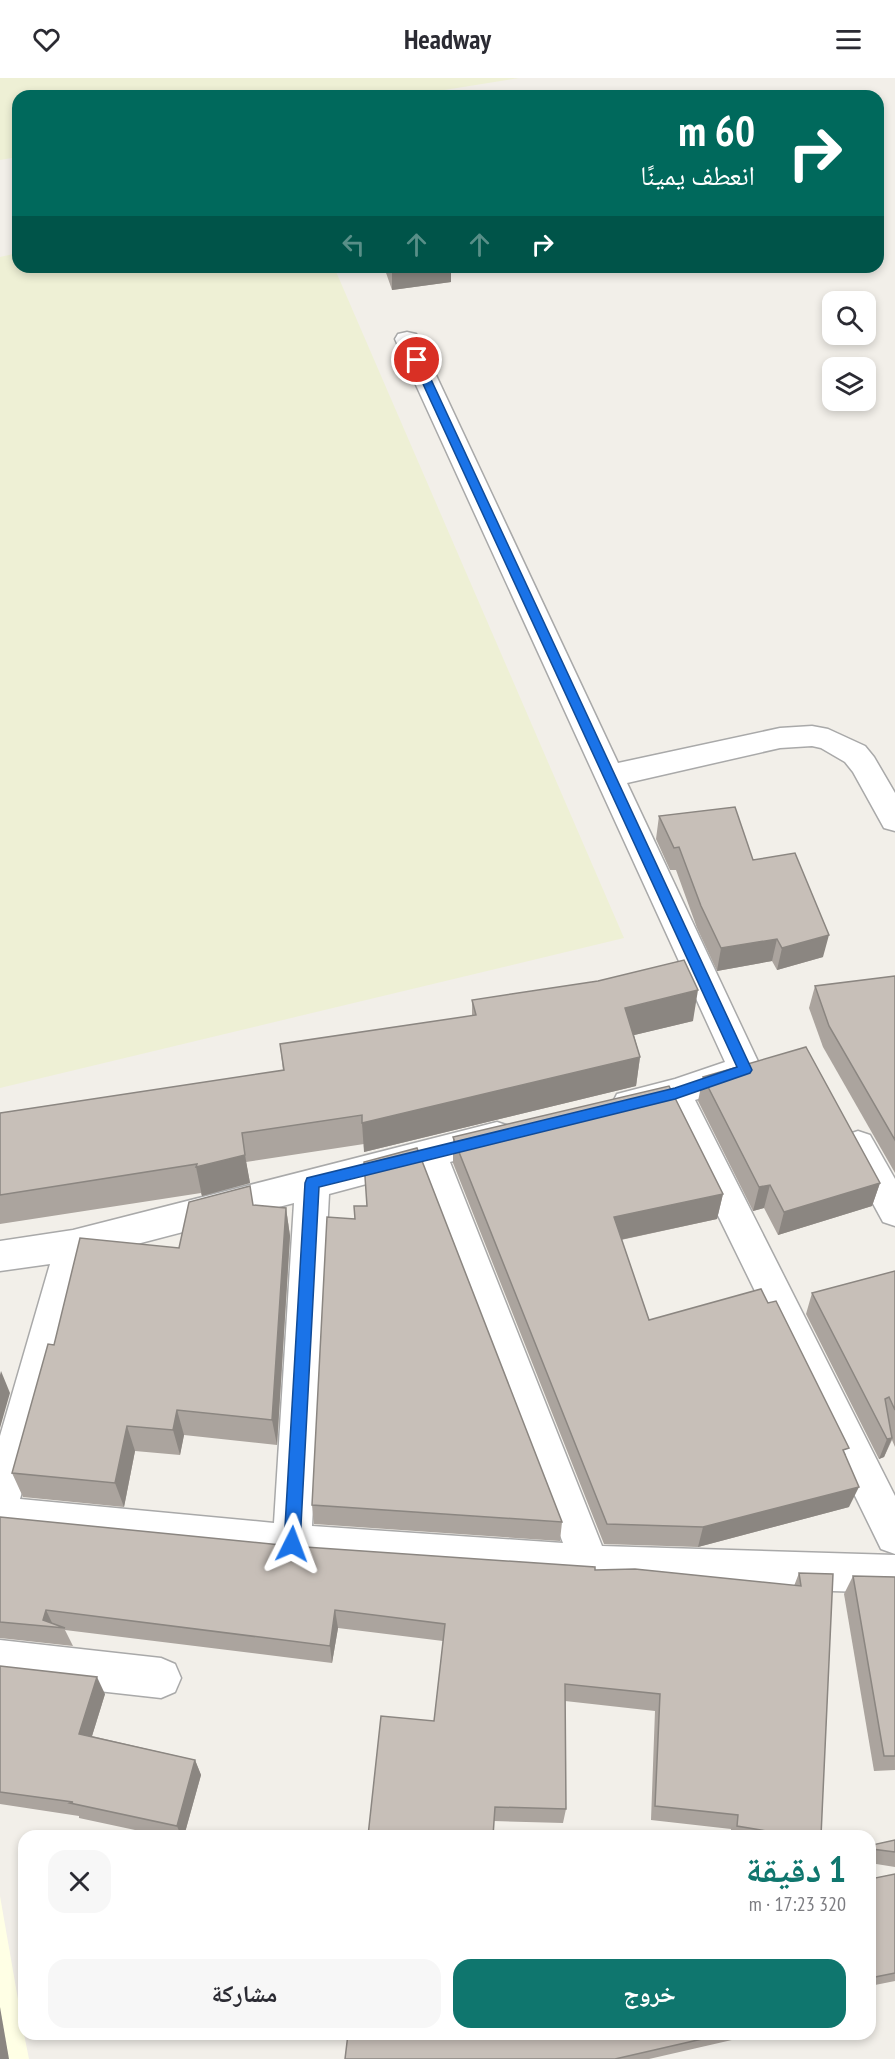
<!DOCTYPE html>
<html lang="ar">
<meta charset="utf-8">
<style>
body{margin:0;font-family:"PT Sans Narrow","Noto Naskh Arabic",sans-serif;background:#f7f7f7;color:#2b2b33;direction:rtl;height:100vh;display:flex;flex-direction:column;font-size:22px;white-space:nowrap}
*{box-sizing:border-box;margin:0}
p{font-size:20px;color:#7c7c81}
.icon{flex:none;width:33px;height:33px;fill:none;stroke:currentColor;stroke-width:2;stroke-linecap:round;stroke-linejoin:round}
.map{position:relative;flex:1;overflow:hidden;direction:ltr}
.details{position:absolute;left:18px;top:1752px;width:858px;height:210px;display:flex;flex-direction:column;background:#fff;border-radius:18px;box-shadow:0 3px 9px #0003;direction:rtl}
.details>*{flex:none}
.hud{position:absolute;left:12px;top:12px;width:872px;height:183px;border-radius:18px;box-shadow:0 3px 9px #0003;direction:rtl;background:#00695c;color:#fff;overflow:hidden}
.controls{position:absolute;left:822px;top:213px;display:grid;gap:12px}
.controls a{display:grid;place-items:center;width:54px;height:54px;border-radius:12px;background:#fff;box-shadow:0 3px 9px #0003;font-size:30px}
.pin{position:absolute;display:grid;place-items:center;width:51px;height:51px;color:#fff;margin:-26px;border:3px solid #fff;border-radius:50%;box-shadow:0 2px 6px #0007}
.me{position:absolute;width:66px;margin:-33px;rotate:3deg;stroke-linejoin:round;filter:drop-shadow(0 0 4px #0008)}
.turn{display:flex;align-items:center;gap:21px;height:126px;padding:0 30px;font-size:27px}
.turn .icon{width:78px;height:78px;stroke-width:2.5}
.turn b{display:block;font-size:42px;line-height:51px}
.lanes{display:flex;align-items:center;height:57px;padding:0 30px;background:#0003;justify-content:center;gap:30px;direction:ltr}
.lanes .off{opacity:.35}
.round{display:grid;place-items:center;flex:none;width:63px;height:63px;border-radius:18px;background:#f7f7f7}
.headline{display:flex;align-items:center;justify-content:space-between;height:102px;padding:0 30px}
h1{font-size:36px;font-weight:700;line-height:45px;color:#0f766e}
.primary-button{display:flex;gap:12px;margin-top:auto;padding:12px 30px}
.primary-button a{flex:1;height:69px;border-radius:18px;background:#0f766e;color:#fff;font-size:24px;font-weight:700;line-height:69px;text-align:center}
.primary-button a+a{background:#f7f7f7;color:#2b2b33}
header{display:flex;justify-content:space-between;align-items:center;height:78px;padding:0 30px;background:#fff;font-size:27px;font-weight:700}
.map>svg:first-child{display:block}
</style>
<header><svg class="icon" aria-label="menu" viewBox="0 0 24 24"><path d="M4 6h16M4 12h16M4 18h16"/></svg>Headway<svg class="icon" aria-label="heart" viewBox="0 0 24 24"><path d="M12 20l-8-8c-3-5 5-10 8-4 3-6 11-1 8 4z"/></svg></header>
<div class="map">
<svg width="895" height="1981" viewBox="0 0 895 1981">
<rect width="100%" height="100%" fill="#f2efe9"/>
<path fill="#ffffe5" d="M 0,1818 L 24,1956 L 29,1981 L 0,1981 Z"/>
<g fill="#eef0d5">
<path d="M 0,0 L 519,0 L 407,18 L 18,18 L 18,79 L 0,82 Z"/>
<path d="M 18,175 L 18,189 L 334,189 L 624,860 L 0,1010 L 0,179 Z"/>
</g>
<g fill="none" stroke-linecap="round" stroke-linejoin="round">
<defs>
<g id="minor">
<path d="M 407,254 L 416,256 L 419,261 L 618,685 L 780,650 L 812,648 L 828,651 L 865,668 L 874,679 L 895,715 L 895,753 L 884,750 L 853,694 L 845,684 L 821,670 L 812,668 L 780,670 L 627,705 L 762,992 L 757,1002 L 695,1022 L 895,1418 L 895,1476 L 881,1471 L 666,1031 L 629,1040 L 617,1036 L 612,1026 L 617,1016 L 675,1001 L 725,984 L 395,261 L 398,256 Z"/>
<path d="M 497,1044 L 509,1048 L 514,1058 L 509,1068 L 450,1084 L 602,1468 L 895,1477 L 895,1515 L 590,1505 L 292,1484 L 0,1455 L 0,1358 L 50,1186 L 0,1193 L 0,1163 L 73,1152 ZM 419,1092 L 563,1465 L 312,1448 L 329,1116 ZM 294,1125 L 274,1445 L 20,1421 L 87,1179 Z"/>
<path d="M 858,1053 L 870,1057 L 895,1101 L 895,1148 L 883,1144 L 841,1067 L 846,1057 Z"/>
<path d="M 0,1562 L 161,1580 L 175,1586 L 181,1600 L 175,1614 L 161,1620 L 0,1602 Z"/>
</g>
</defs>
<use href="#minor" stroke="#a9a9a9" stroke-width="3"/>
<use href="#minor" fill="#fff" fill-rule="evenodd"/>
</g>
<g fill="#aba49e">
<path d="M 384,189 L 451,189 L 451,204 L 392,212 Z"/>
<path d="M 659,738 L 753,782 L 823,879 L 777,892 L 772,883 L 717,893 L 697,850 L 676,792 L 670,792 L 656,761 Z"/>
<path d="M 895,898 L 895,1095 L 823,969 L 809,930 L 815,908 Z"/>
<path d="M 472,922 L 693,943 L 634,957 L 640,979 L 636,1008 L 364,1074 L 364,1066 L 246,1084 L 250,1105 L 202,1118 L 201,1115 L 0,1146 L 0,1035 L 283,993 L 280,966 L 472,938 Z"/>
<path d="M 703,999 L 880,1105 L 872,1128 L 778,1157 L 764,1130 L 753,1133 L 698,1023 Z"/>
<path d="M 453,1059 L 723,1116 L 717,1141 L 621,1162 L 649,1242 L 768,1225 L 846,1377 L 849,1429 L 698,1469 L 604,1466 L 453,1085 Z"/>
<path d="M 253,1127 L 286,1130 L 290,1158 L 277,1367 L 184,1357 L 180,1377 L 135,1373 L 124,1429 L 23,1419 L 12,1395 L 54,1267 L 179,1170 Z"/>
<path d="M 895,1193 L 895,1369 L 892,1362 L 884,1379 L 879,1381 L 806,1236 L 812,1215 Z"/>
<path d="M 312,1427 L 562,1444 L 560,1463 L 314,1446 Z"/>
<path d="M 0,1439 L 291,1468 L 794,1508 L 799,1495 L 833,1496 L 821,1758 L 731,1758 L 731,1751 L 651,1742 L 655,1633 L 565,1623 L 566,1731 L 563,1745 L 494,1743 L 434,1643 L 443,1563 L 338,1550 L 332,1585 L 65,1552 L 73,1568 L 0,1560 Z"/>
<path d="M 853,1498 L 895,1499 L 895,1692 L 874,1693 L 844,1516 Z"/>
<path d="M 0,1588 L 105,1616 L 92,1658 L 195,1682 L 201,1697 L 184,1758 L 163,1758 L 79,1740 L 79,1738 L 0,1726 Z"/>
<path d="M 895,1762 L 895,1789 L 870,1785 L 870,1770 L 872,1767 Z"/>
<path d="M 895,1796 L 895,1903 L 870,1908 L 870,1801 Z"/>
<path d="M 348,1956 L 758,1956 L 649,1981 L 345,1981 Z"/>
</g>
<g fill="#8b8681">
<path d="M 392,189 L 451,189 L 451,204 L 392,212 Z"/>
<path d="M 829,857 L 823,879 L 777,892 L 782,870 Z"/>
<path d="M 777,861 L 772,883 L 717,893 L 721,870 Z"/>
<path d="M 698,912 L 693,943 L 622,960 L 625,930 Z"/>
<path d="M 640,979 L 636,1008 L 364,1074 L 362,1045 Z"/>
<path d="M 245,1077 L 250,1105 L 202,1118 L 196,1089 Z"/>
<path d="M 880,1105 L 872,1128 L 778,1157 L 784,1134 Z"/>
<path d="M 770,1107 L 764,1130 L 753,1133 L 759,1109 Z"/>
<path d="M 723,1116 L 717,1141 L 610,1164 L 614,1139 Z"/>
<path d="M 286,1130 L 290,1158 L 277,1367 L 272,1342 Z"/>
<path d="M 1,1293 L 10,1315 L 0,1350 L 0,1297 Z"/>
<path d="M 177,1332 L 184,1357 L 180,1377 L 173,1352 Z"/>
<path d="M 127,1348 L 135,1373 L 124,1429 L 115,1405 Z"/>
<path d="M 892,1360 L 884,1379 L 879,1381 L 887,1361 Z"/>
<path d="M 859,1409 L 849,1429 L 698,1469 L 703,1449 Z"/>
<path d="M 46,1532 L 54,1549 L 43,1542 Z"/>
<path d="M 335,1532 L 338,1550 L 332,1585 L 330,1568 Z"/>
<path d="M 97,1599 L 105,1616 L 88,1671 L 79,1656 Z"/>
<path d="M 195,1682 L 201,1697 L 184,1758 L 181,1758 L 177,1748 Z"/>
<path d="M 0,1929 L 9,1981 L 0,1981 Z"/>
</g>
<g fill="#c7bfb8" stroke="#8b8681" stroke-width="1.5">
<path d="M 735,729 L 753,782 L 795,775 L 829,857 L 782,870 L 777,861 L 721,870 L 701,828 L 679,769 L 674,770 L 659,738 Z"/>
<path d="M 684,882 L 698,912 L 625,930 L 640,979 L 362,1045 L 362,1037 L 242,1055 L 245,1077 L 196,1089 L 197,1086 L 0,1117 L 0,1035 L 284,992 L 280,966 L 476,937 L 472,922 L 598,903 Z"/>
<path d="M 895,898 L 895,1062 L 829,948 L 815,908 Z"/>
<path d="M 806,969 L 880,1105 L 784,1134 L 770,1107 L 759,1109 L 703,999 Z"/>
<path d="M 669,1008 L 723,1116 L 614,1139 L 649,1242 L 761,1211 L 768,1225 L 776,1223 L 849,1370 L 843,1372 L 859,1409 L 703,1449 L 607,1446 L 453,1059 Z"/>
<path d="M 417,1070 L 562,1444 L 312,1427 L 327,1139 L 355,1141 L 354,1128 L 367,1128 L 364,1084 Z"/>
<path d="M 250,1108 L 253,1127 L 286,1130 L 272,1342 L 177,1332 L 173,1352 L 127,1348 L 115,1405 L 12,1395 L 48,1266 L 54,1267 L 80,1160 L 179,1170 L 189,1124 Z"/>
<path d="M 895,1193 L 895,1332 L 889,1319 L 885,1321 L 892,1360 L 887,1361 L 812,1215 Z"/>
<path d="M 0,1439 L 291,1468 L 595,1489 L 595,1492 L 635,1491 L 801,1508 L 799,1495 L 833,1496 L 821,1758 L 797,1758 L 737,1748 L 738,1737 L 655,1728 L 660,1616 L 565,1606 L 566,1731 L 495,1729 L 493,1758 L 368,1758 L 381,1638 L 434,1643 L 445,1546 L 335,1532 L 330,1568 L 46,1532 L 43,1542 L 65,1550 L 0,1544 Z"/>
<path d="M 853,1498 L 895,1499 L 895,1678 L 884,1678 Z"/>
<path d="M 0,1588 L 97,1599 L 79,1656 L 195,1682 L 177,1748 L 70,1725 L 73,1724 L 0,1714 Z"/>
<path d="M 895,1762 L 895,1774 L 872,1771 L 872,1767 Z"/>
<path d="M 895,1796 L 895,1895 L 870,1900 L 870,1801 Z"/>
<path d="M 348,1956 L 724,1956 L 615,1981 L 345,1981 Z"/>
</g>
<path fill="#1a73e8" stroke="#114b97" stroke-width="1.5" d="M 417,279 L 422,282 L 752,992 L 750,995 L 675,1021 L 319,1109 L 300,1466 L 298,1471 L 292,1473 L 287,1471 L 284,1466 L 305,1105 L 307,1100 L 675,1010 L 737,989 L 412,282 Z"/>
</svg>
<div class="controls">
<a><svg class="icon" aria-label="search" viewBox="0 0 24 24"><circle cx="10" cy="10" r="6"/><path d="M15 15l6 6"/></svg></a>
<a><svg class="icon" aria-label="layers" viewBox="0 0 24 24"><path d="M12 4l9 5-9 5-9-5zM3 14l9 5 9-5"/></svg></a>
</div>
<div class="pin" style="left:417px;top:282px;background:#d93025"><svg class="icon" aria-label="arrive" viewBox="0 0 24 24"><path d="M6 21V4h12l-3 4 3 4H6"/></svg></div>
<svg class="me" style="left:292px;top:1466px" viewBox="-20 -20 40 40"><path d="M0-17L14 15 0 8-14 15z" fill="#1a73e8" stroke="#fff" stroke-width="4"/></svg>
<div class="hud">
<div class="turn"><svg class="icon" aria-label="right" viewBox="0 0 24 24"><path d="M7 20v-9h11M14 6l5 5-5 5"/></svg><div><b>60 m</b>انعطف يمينًا</div></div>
<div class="lanes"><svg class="icon off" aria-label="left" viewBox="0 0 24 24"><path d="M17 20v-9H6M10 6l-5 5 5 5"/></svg><svg class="icon off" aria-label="ahead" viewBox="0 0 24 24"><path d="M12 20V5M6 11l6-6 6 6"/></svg><svg class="icon off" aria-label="ahead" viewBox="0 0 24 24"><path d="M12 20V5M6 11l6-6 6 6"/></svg><svg class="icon" aria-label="right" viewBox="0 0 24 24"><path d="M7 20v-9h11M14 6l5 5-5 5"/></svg></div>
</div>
<section class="details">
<div class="headline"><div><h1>1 دقيقة</h1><p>320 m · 17:23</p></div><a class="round"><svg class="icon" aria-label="close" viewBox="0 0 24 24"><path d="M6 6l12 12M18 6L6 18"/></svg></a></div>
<div class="primary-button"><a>خروج</a><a>مشاركة</a></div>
</section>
</div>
